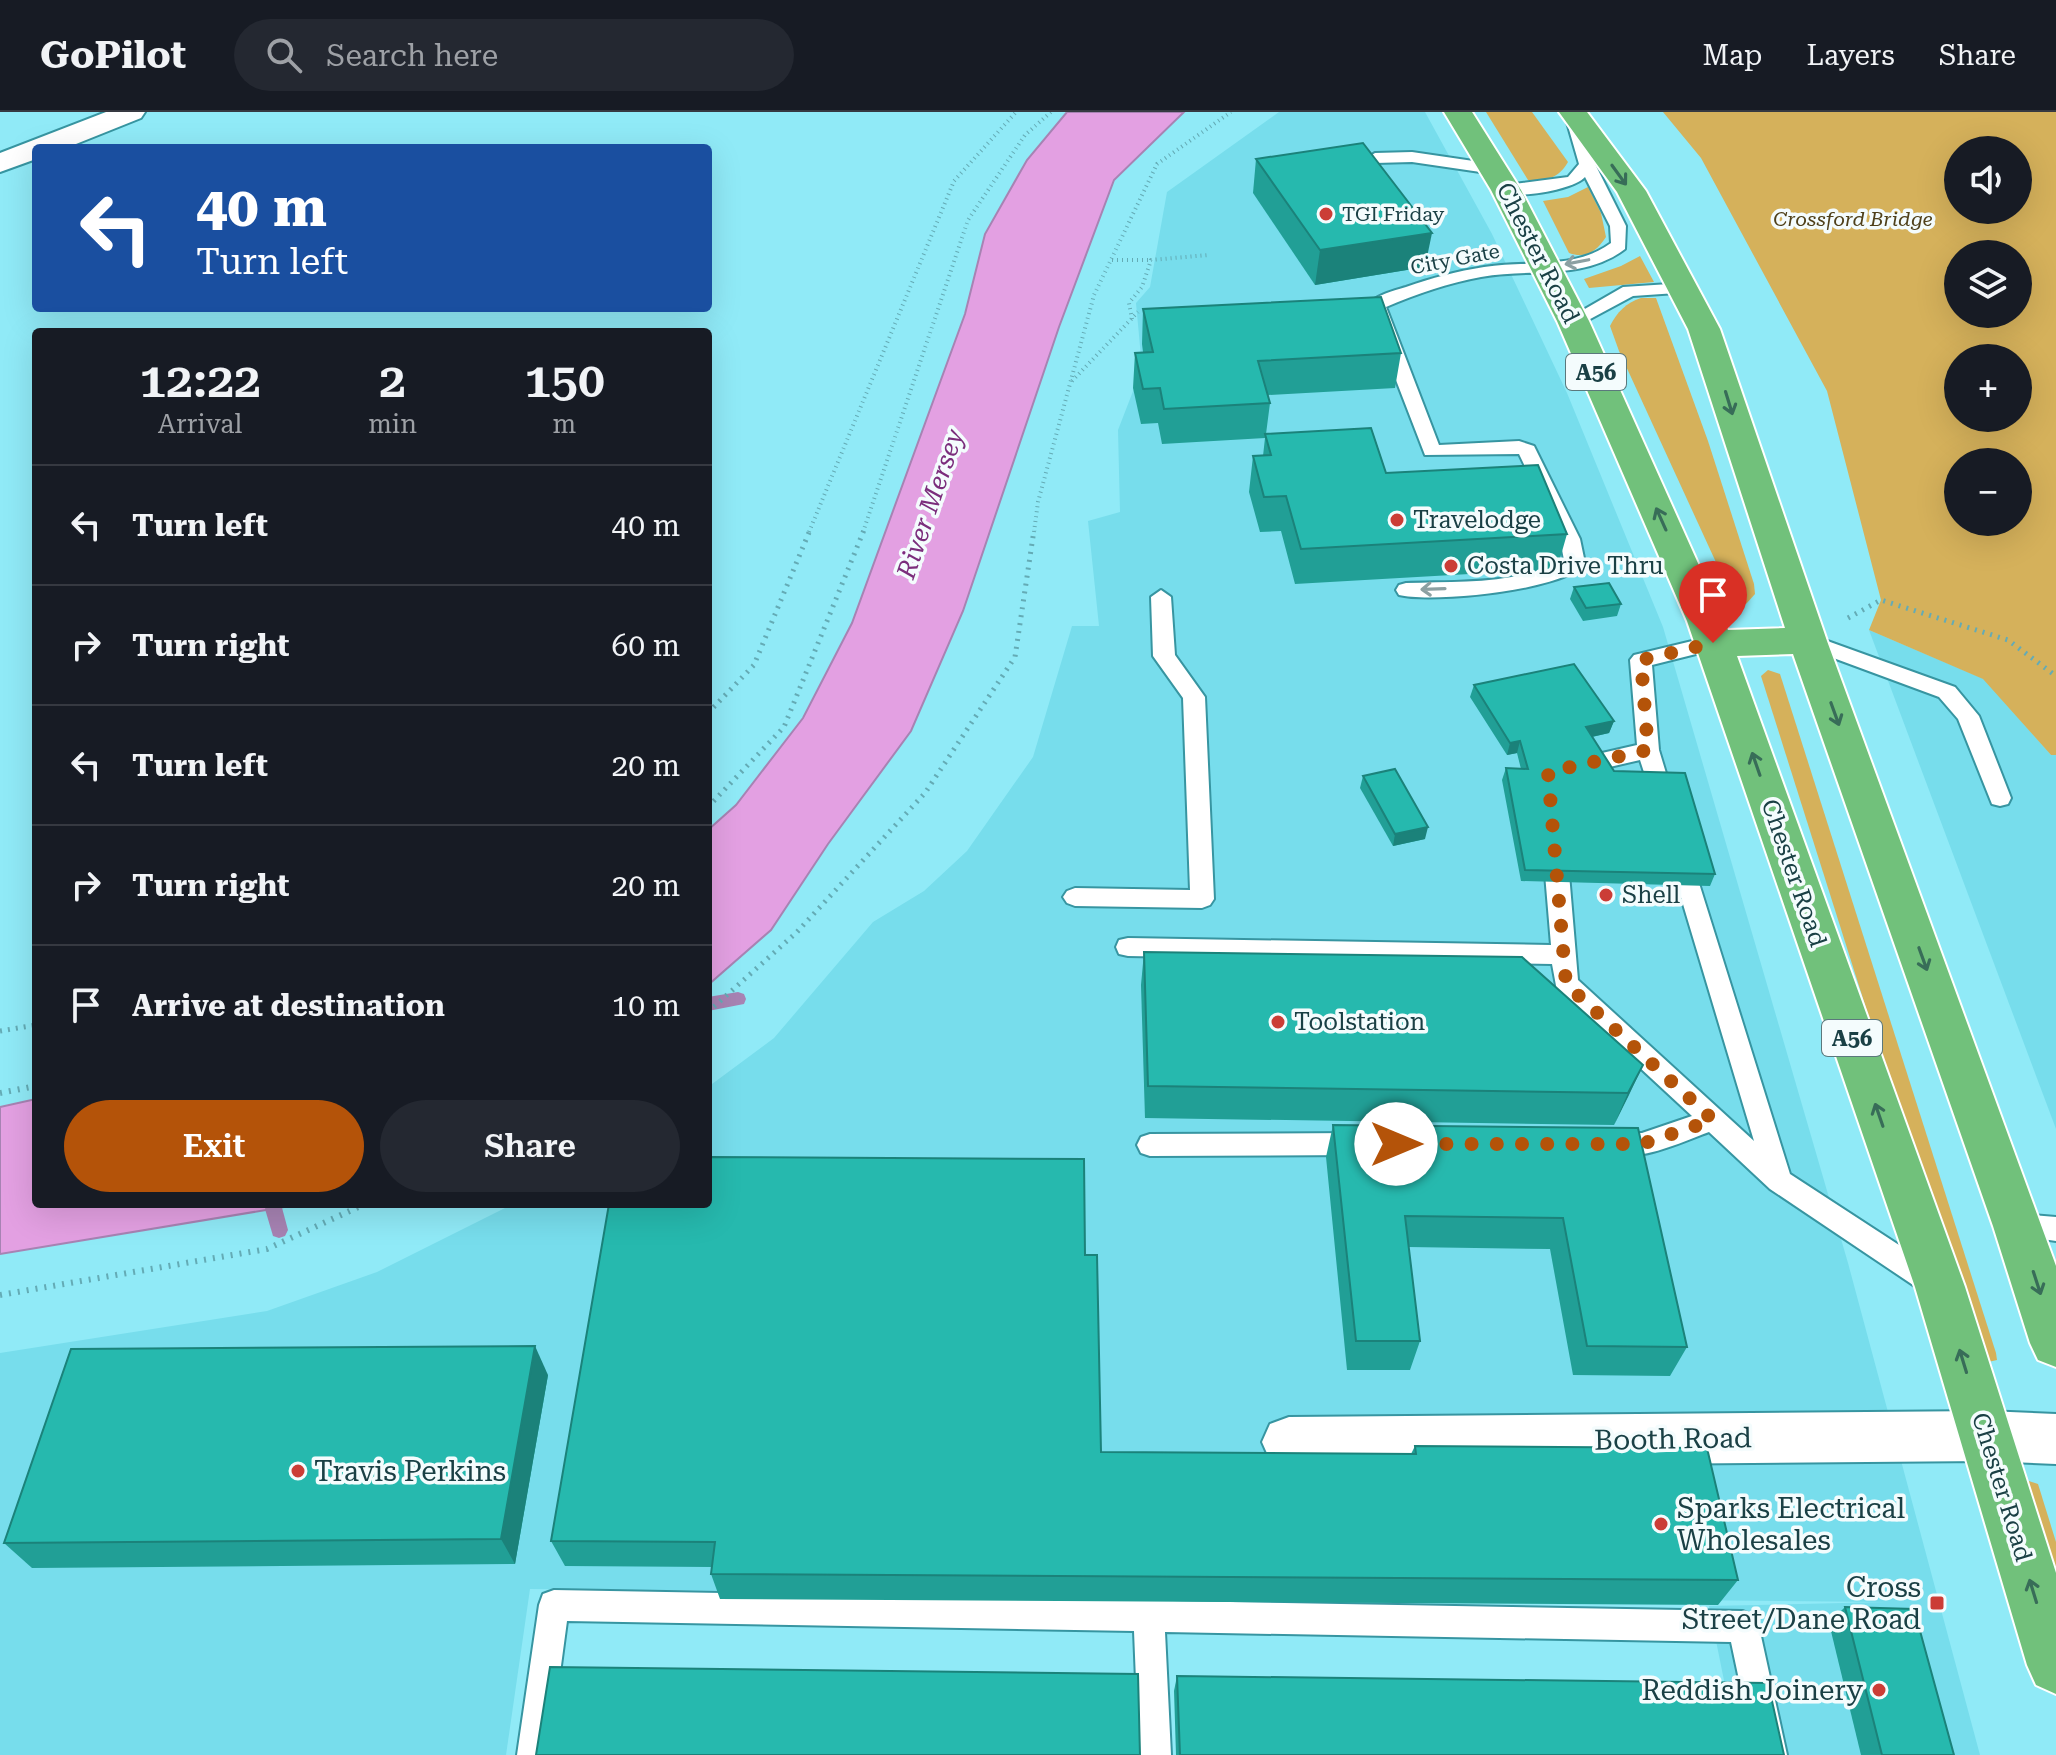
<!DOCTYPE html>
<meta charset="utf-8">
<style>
body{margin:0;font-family:"Roboto Serif",serif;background:#242831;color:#f1f3f6;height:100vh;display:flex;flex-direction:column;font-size:30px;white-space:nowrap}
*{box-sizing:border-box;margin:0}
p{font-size:26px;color:#9ea1a6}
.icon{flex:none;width:44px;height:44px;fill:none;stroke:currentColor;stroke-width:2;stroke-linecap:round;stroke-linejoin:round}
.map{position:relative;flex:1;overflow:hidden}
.panel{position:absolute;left:32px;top:216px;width:680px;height:880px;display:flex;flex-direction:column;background:#171b24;border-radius:8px;box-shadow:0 8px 32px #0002}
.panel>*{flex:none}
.banner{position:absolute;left:32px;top:32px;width:680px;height:168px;border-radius:8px;box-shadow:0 8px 32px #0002;background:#1a4fa0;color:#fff;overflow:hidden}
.controls{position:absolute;left:1944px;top:24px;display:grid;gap:16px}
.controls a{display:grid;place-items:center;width:88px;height:88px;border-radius:50%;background:#171b24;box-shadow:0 8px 32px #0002;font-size:40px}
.pin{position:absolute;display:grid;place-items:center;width:68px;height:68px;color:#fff;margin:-82px -34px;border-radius:50% 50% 50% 0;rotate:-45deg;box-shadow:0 0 8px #0007}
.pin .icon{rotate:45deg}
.me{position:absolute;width:88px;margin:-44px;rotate:90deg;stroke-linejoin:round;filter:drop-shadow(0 0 6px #0008)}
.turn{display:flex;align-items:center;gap:28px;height:168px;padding:0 32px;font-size:36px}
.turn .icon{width:104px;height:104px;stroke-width:2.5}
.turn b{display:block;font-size:56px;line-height:68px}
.eta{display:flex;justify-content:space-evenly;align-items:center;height:136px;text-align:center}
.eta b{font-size:48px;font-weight:600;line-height:56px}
.button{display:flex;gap:16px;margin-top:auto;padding:16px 32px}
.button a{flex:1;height:92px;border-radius:48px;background:#b45309;color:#fff;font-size:32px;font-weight:600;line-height:92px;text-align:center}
.button a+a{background:#242831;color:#f1f3f6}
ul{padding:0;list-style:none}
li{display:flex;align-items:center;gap:24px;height:120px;padding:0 32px;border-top:2px solid #363941}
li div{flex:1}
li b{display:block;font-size:30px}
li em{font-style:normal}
header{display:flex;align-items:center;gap:48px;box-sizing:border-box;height:112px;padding:0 40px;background:#171b24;border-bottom:2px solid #363941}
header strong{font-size:38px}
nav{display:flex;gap:44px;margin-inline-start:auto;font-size:28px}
.search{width:560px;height:72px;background:#242831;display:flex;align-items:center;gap:20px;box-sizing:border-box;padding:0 28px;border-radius:44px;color:#9ea1a6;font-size:30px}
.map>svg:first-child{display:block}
</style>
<header>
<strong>GoPilot</strong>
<div class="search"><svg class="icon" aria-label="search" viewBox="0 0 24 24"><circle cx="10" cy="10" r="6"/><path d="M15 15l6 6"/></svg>Search here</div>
<nav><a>Map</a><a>Layers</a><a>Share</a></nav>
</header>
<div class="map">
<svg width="2056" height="1643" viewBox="0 0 2056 1643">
<rect width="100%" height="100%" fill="#90eaf7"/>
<g fill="#77ddec">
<path d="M 1279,0 L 1425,0 L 1492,122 L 1567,281 L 1663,515 L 1848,1151 L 1980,1643 L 1739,1643 L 1709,1494 L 1887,1490 L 530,1477 L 506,1643 L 0,1643 L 0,1241 L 267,1199 L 377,1160 L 513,1092 L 708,1092 L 708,975 L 774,926 L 873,810 L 924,779 L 967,739 L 1033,645 L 1072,514 L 1099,514 L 1088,409 L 1120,400 L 1118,318 L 1142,256 L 1136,191 L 1150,175 L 1167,80 Z"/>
<path d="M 1869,518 L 1984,567 L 2051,643 L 2056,643 L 2056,1017 Z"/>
</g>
<g fill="#d5b15b" fill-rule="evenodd">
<path d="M 1486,0 L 1532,0 L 1568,50 C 1558,67 1547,68 1528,68 Z"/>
<path d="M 1663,0 L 2056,0 L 2056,643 L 2051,643 L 1983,567 L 1869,518 L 1881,488 L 1827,279 L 1701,46 ZM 1958,38 L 2018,38 L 2018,98 L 1958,98 ZM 1958,142 L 2018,142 L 2018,202 L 1958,202 ZM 1958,246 L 2018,246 L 2018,306 L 1958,306 ZM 1958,350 L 2018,350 L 2018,410 L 1958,410 Z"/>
<path d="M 1588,75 L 1601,101 L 1606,125 C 1597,139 1586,147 1569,141 L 1543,89 L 1568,85 Z"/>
<path d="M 1640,144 L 1654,170 L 1589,176 L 1584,167 L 1621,154 Z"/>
<path d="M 1641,186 L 1656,186 L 1708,329 L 1754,472 L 1755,482 L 1746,492 L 1731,483 L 1619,239 L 1610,214 C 1617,200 1626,191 1641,186 Z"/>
<path d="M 1768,558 L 1780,562 L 1996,1241 L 1997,1248 L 1984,1251 L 1976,1244 L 1761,564 Z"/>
<path d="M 2023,1367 L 2038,1372 L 2056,1430 L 2056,1493 Z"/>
</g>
<g fill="#e3a0e2" stroke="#a783b3" stroke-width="2">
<path d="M 1067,0 L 1184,0 L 1114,68 L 1059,215 L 963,499 L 911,619 L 828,732 L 771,818 L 708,873 L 708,718 L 736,693 L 803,606 L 852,511 L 965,202 L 985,122 L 1027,48 Z"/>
<path d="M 36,987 L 36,1092 L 302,1092 L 0,1142 L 0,995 Z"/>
</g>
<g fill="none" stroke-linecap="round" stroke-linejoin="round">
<g fill="#a783b3" fill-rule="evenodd">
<path d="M 738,880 L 744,882 L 746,887 L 744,892 L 708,899 L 708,885 Z"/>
<path d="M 267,1092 L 281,1092 L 288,1118 L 285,1124 L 279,1126 L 273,1124 L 265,1097 Z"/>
</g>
<defs>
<g id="lane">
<path d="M 1564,0 L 1580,0 L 1592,46 L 1626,114 L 1625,137 C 1583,169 1530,156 1481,165 C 1448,171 1416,182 1386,195 L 1439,333 L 1519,329 L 1534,334 L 1580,427 L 1585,451 C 1565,479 1431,491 1399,483 L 1396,478 L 1399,473 L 1406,471 C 1460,469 1515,473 1564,448 L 1560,427 L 1519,342 L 1425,343 L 1367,193 C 1376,183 1393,179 1406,175 C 1431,166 1458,159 1484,155 C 1526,148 1575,158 1611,131 L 1610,114 L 1585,65 C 1574,78 1511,89 1498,78 L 1506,73 L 1568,65 L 1579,52 Z"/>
<path d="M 1412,40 L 1494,52 L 1502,57 L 1494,62 L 1412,50 L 1375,51 L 1367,46 L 1375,41 Z"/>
<path d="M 1685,171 L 1694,176 L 1691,180 L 1633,184 L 1579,213 L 1573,214 L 1564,209 L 1623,175 Z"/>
<path d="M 1161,478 L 1171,485 L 1175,543 L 1205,585 L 1214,787 L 1210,793 L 1202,796 L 1075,794 L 1067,791 L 1063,785 L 1067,779 L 1075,776 L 1190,778 L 1183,586 L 1153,544 L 1151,485 Z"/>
<path d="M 1808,522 L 1955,575 L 1979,604 L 2011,686 L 2008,692 L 2000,694 L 1992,692 L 1958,607 L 1939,585 L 1801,534 L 1798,529 L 1801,524 Z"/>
<path d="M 1713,524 L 1720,526 L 1723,531 L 1720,536 L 1652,553 L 1659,638 L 1675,691 L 1672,697 L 1664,699 L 1656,697 L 1640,648 L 1575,663 L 1567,661 L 1564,655 L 1567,649 L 1637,633 L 1630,548 L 1634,543 Z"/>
<path d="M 1555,729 L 1563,732 L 1567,738 L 1578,868 L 1754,1029 L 1668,742 L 1672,736 L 1680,733 L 1688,736 L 1790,1062 L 1945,1163 L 1949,1172 L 1945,1181 L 1935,1184 L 1925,1181 L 1770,1077 L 1709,1020 C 1676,1032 1638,1052 1603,1040 L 1599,1032 L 1603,1024 L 1612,1021 L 1642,1021 L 1692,1004 L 1557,879 L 1552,852 L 1128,844 L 1119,842 L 1116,835 L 1119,828 L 1128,826 L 1551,833 L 1543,738 L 1547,732 Z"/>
<path d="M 1359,1021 L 1368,1024 L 1372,1032 L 1368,1040 L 1359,1043 L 1150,1044 L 1141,1041 L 1137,1033 L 1141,1025 L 1150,1022 Z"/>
<path d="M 2018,1102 L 2056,1105 L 2056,1129 L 2008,1122 L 2004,1114 L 2008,1106 Z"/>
<path d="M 554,1478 L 1743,1499 L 1754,1504 L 1759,1515 L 1787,1643 L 1755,1643 L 1731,1530 L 1165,1520 L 1171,1643 L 1139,1643 L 1134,1519 L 567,1509 L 549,1643 L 517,1643 L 539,1493 L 543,1482 Z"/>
</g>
<g id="street">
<path d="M 106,0 L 145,0 L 141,6 L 66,36 L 36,36 L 36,47 L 0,60 L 0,41 Z"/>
<path d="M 1986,1299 L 2056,1302 L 2056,1352 L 1986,1349 L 1289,1355 L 1270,1348 L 1262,1330 L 1270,1312 L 1289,1305 Z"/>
</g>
<path id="highway" d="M 1444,0 L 1472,0 L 1521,78 L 1589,209 L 1728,518 L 1785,516 L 1688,217 L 1617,80 L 1559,0 L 1587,0 L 1646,79 L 1720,217 L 1827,529 L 2056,1154 L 2056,1255 L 2038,1248 L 2030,1231 L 1993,1114 L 1793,542 L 1737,544 L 1965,1175 L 2056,1461 L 2056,1582 L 2036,1573 L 2027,1553 L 1915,1175 L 1687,509 L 1557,209 L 1491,78 Z"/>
</defs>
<use href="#lane" stroke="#3795a1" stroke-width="4"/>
<use href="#street" stroke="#3795a1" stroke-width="4"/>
<use href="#highway" stroke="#fff" stroke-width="4"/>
<g stroke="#64abb5" stroke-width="4" stroke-dasharray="1 4" stroke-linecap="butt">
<path d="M 1112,148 L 1151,148"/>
<path d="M 1132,207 L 1129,191 L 1142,175 L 1151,148 L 1208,143"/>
<path d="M 1072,269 L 1138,200"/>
<path d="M 809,420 L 954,69 L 1016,0"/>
<path d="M 863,420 L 968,108 L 1025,23 L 1051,0"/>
<path d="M 1034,420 L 1038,390 L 1094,183 L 1157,52 L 1231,0"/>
</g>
<g stroke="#64abb5" stroke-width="5" stroke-dasharray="2 6" stroke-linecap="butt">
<path d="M 1848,506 L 1881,488 L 2008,528 L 2056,564"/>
<path d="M 708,601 L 754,553 L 810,418"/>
<path d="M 708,695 L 784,615 L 864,418"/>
<path d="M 708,900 L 797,820 L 925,681 L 1015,545 L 1034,418"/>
<path d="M 0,919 L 36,913"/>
</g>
<g stroke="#64abb5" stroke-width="6" stroke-dasharray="2 7" stroke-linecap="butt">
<path d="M 0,981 L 36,974"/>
<path d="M 0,1183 L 267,1137 L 365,1092"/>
</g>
<use href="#lane" fill="#fff" fill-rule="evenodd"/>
<use href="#street" fill="#fff" fill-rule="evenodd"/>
<use href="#highway" fill="#71c17b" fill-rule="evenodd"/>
</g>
<g fill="#219f96">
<path d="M 1256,47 L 1425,155 L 1315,173 L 1253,81 Z"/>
<path d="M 1143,197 L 1401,241 L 1395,276 L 1268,283 L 1270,291 L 1266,322 L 1567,422 L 1557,457 L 1295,472 L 1281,419 L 1260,420 L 1249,380 L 1253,344 L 1263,344 L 1265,326 L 1162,332 L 1158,311 L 1141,312 L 1133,276 L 1135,241 L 1143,240 L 1142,232 Z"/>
<path d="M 1574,475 L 1621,492 L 1617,504 L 1583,509 L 1570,487 Z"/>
<path d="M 1474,573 L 1614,609 L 1609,621 L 1592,625 L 1614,659 L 1715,762 L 1710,774 L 1521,769 L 1502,668 L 1506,656 L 1521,657 L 1517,641 L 1507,643 L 1470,585 Z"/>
<path d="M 1363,664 L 1425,727 L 1393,734 L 1360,676 Z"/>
<path d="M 1144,840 L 1643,953 L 1614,1013 L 1145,1006 L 1141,873 Z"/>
<path d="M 1333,1013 L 1638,1016 L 1687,1235 L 1670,1264 L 1573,1263 L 1550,1137 L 1408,1135 L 1420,1229 L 1410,1258 L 1347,1258 L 1326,1045 Z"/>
<path d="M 548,1263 L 515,1452 L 32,1456 L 4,1431 Z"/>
<path d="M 1415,1334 L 1738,1468 L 1718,1493 L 720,1487 L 711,1462 L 712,1455 L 565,1454 L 551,1429 L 1101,1340 L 1411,1342 Z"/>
<path d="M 1845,1495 L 1954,1643 L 1861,1643 L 1829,1511 Z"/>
<path d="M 1177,1564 L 1784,1643 L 1176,1643 L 1174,1579 Z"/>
</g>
<g fill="#1b827a">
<path d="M 1432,121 L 1425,155 L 1315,173 L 1320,138 Z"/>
<path d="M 1614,609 L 1609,621 L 1582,627 L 1586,615 Z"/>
<path d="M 1520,629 L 1517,641 L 1507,643 L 1510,631 Z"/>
<path d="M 1428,715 L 1425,727 L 1393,734 L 1395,722 Z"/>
<path d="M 1643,953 L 1628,985 L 1614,1013 L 1628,981 Z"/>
<path d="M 535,1234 L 548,1263 L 515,1452 L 501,1427 Z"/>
</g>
<g fill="#26b9ae" stroke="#1b827a" stroke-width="2">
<path d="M 1363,31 L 1432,121 L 1320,138 L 1256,47 Z"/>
<path d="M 1381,185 L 1401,241 L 1258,249 L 1270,291 L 1164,297 L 1160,276 L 1143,277 L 1135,241 L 1153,240 L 1143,197 Z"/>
<path d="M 1371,316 L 1386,361 L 1538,353 L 1567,422 L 1301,437 L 1286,384 L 1264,385 L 1253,344 L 1271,343 L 1265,322 Z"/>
<path d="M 1609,471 L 1621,492 L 1586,496 L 1574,475 Z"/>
<path d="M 1574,552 L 1614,609 L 1586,615 L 1614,659 L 1685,661 L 1715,762 L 1525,758 L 1506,656 L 1528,657 L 1520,629 L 1510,631 L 1474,573 Z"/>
<path d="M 1395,657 L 1428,715 L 1395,722 L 1363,664 Z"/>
<path d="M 1144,840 L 1522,845 L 1643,953 L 1628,981 L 1148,974 Z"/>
<path d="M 1333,1013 L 1638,1016 L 1687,1235 L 1587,1234 L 1563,1106 L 1405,1104 L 1420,1229 L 1356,1229 Z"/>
<path d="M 708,1045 L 1084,1047 L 1085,1143 L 1097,1143 L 1101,1340 L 1416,1342 L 1415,1334 L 1707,1336 L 1738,1468 L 711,1462 L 715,1430 L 551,1429 L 609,1092 L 708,1092 Z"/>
<path d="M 535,1234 L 501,1427 L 4,1431 L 71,1237 Z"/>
<path d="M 1845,1495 L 1914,1497 L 1954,1643 L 1882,1643 Z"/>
<path d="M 550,1555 L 1138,1562 L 1140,1643 L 536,1643 Z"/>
<path d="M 1177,1564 L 1768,1571 L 1784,1643 L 1180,1643 Z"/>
</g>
<defs><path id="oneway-shaft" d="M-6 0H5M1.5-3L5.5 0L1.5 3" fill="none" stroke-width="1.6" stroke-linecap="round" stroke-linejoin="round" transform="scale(2)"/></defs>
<g stroke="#386d58">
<use href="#oneway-shaft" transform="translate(1619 63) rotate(54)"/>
<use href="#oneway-shaft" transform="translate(1729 291) rotate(73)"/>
<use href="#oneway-shaft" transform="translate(1661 407) rotate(-114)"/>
<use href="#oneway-shaft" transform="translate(1835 602) rotate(70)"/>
<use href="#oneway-shaft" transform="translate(1756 652) rotate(-109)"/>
<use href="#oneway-shaft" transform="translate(1923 847) rotate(70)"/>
<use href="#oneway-shaft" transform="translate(1879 1003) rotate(-109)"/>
<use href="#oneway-shaft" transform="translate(2037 1171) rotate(72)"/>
<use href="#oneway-shaft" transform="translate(1963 1249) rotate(-107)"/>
<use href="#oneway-shaft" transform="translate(2033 1479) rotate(-107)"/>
</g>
<g stroke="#8ca0a2">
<use href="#oneway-shaft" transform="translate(1577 150) rotate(169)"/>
<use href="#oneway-shaft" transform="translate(1433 477) rotate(178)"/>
</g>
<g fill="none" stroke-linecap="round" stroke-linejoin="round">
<path stroke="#b45309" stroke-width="14" stroke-dasharray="0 25.2" d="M 1396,1032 L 1642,1032 L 1713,1008 L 1566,872 L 1548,660 L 1648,638 L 1641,548 L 1713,531"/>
</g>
<g fill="#cb3d36" stroke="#f4fcfd" stroke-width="3">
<circle cx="1326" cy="102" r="8"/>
<circle cx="1397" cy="408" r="8"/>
<circle cx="1451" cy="454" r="8"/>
<circle cx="1606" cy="783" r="8"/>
<circle cx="1278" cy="910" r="8"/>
<circle cx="298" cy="1359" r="8"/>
<circle cx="1661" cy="1412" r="8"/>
<rect x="1929" y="1483" width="16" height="16" rx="4"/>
<circle cx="1879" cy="1578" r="8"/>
</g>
<g text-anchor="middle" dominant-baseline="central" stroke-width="7" stroke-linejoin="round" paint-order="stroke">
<g font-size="20" fill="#1a4045" stroke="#f4fcfd" text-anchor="start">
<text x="1342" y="102">TGI Friday</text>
</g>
<g font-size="20" font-style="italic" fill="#4f401a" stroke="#f4fcfd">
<text x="1853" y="107">Crossford Bridge</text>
</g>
<g font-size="20" fill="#1a4045" stroke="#f4fcfd">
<text transform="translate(1455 147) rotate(-11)">City Gate</text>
</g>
<g fill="#f4fcfd" stroke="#5b787c" stroke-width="2">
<rect x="1566" y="242" width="60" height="36" rx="6"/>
<rect x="1822" y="908" width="60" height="36" rx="6"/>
</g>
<g font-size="22" font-weight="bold" fill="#1a4045">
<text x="1596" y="260">A56</text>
<text x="1852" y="926">A56</text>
</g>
<g font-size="24" fill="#1a4045" stroke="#f4fcfd">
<text transform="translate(1538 141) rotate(63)">Chester Road</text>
<text transform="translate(1794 761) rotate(71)">Chester Road</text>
<text transform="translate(2002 1375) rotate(73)">Chester Road</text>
</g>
<g font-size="24" fill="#1a4045" stroke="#f4fcfd" text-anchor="start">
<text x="1413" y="408">Travelodge</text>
<text x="1467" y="454">Costa Drive Thru</text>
<text x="1622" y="783">Shell</text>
<text x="1294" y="910">Toolstation</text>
</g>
<g font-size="26" font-style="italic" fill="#7b2d7c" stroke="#f4fcfd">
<text transform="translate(930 392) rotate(-71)">River Mersey</text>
</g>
<g font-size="28" fill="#1a4045" stroke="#f4fcfd">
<text transform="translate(1673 1327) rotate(-1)">Booth Road</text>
</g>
<g font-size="28" fill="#1a4045" stroke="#f4fcfd" text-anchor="start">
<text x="314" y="1359">Travis Perkins</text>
<text x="1677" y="1396">Sparks Electrical<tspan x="1677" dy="32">Wholesales</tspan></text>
<text x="1921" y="1475" text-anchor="end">Cross<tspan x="1921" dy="32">Street/Dane Road</tspan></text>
<text x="1863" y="1578" text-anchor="end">Reddish Joinery</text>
</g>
</g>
</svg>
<div class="controls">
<a><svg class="icon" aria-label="sound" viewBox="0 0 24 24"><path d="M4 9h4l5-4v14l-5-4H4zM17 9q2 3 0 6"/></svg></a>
<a><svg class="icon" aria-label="layers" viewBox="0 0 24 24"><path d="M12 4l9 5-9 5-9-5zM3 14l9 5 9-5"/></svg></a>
<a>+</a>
<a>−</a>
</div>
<div class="pin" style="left:1713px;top:531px;background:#d93025"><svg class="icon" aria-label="arrive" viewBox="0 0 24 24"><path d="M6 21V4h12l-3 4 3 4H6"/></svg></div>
<svg class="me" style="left:1396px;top:1032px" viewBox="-20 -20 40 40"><circle r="19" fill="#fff"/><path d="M0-13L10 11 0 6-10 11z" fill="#b45309"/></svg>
<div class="banner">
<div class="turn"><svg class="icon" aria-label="left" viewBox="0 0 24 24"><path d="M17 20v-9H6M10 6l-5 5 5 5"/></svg><div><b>40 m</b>Turn left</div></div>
</div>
<section class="panel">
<div class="eta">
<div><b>12:22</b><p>Arrival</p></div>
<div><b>2</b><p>min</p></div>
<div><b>150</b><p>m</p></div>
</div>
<ul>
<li><svg class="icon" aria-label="left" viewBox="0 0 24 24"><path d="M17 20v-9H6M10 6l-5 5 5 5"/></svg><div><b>Turn left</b></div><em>40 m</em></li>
<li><svg class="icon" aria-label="right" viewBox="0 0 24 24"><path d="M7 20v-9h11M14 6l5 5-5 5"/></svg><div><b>Turn right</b></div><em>60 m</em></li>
<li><svg class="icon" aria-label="left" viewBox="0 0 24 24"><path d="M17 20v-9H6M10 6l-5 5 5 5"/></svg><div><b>Turn left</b></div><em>20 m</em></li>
<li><svg class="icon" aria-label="right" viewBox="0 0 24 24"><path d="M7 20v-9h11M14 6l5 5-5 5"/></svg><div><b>Turn right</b></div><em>20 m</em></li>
<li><svg class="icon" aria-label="arrive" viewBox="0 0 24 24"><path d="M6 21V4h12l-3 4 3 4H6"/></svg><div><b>Arrive at destination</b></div><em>10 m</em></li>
</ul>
<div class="button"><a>Exit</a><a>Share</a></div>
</section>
</div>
